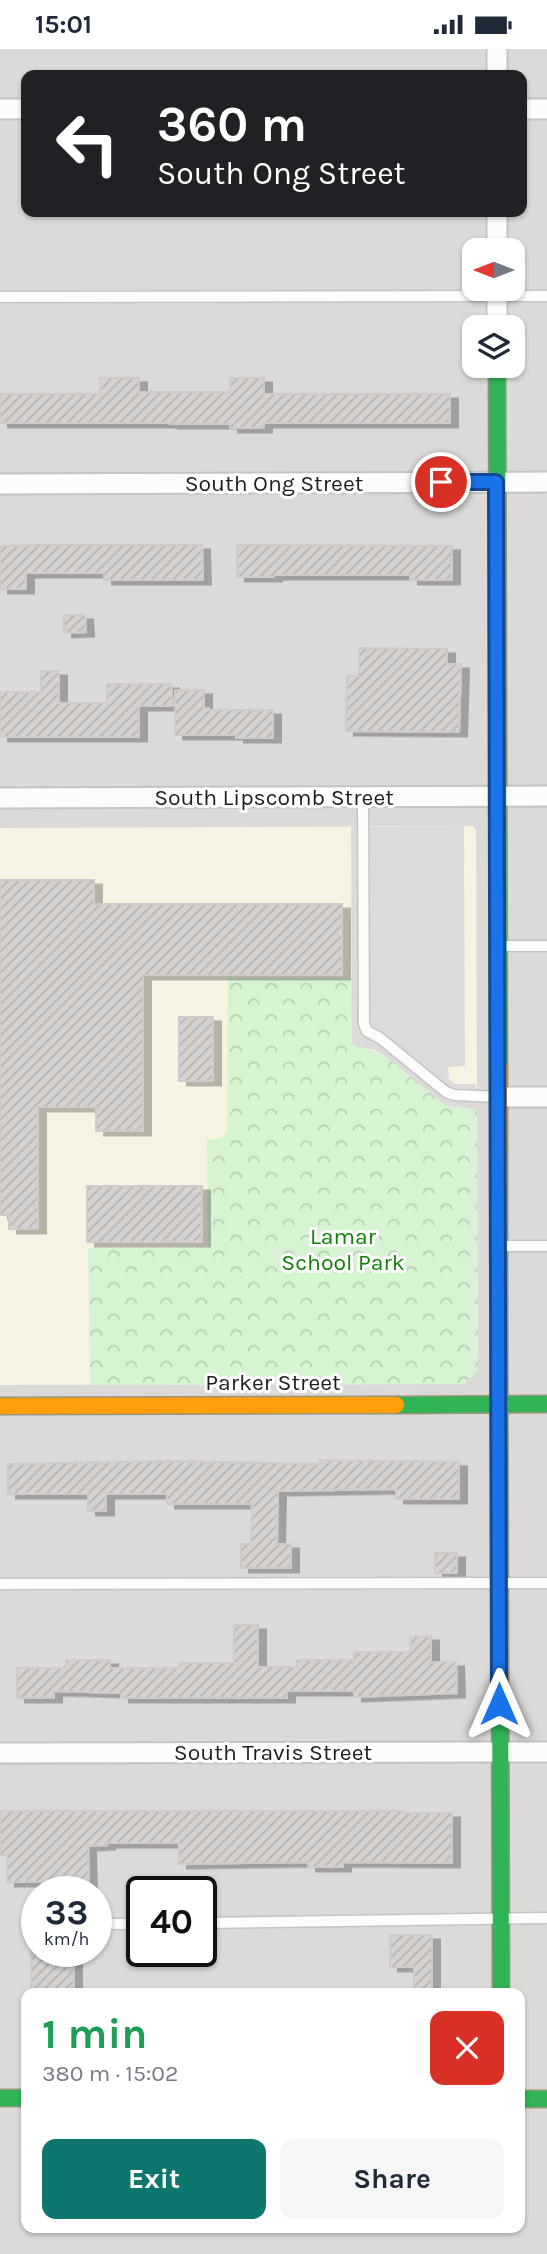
<!DOCTYPE html>
<meta charset="utf-8">
<style>
body{margin:0;font-family:Karla,sans-serif;background:#f6f6f7;color:#1f2937;height:100vh;display:flex;flex-direction:column;font-size:26px;white-space:nowrap}
*{box-sizing:border-box;margin:0}
p{font-size:23px;color:#747a83}
.icon{flex:none;width:38px;height:38px;fill:none;stroke:currentColor;stroke-width:2;stroke-linecap:round;stroke-linejoin:round}
.map{position:relative;flex:1;overflow:hidden}
.side{position:absolute;left:21px;top:1939px;width:504px;height:245px;display:flex;flex-direction:column;background:#fff;border-radius:14px;box-shadow:0 2px 5px #0004}
.side>*{flex:none}
.guide{position:absolute;left:21px;top:21px;width:506px;height:147px;border-radius:14px;box-shadow:0 2px 5px #0004;background:#202124;color:#fff;overflow:hidden}
.needle{width:46px;rotate:270deg}
.buttons{position:absolute;left:462px;top:189px;display:grid;gap:14px}
.buttons a{display:grid;place-items:center;width:63px;height:63px;border-radius:14px;background:#fff;box-shadow:0 2px 5px #0004;font-size:35px}
.speed{position:absolute;left:21px;top:1827px;display:flex;gap:14px;font-size:35px;font-weight:700;text-align:center}
.speed>*{display:grid;place-content:center;width:91px;height:91px;border-radius:50%;background:#fff;box-shadow:0 2px 5px #0004;line-height:1}
.speed small{font-size:18px;font-weight:400}
.speed .limit{border:4px solid #111;border-radius:10px;background:#fff;color:#111}
.pin{position:absolute;display:grid;place-items:center;width:60px;height:60px;color:#fff;margin:-30px;border:4px solid #fff;border-radius:50%;box-shadow:0 2px 7px #0007}
.me{position:absolute;width:77px;margin:-38px;rotate:0deg;stroke-linejoin:round;filter:drop-shadow(0 0 5px #0008)}
.turn{display:flex;align-items:center;gap:24px;height:147px;padding:0 21px;font-size:32px}
.turn .icon{width:91px;height:91px;stroke-width:2.5}
.turn b{display:block;font-size:49px;line-height:60px}
.round{display:grid;place-items:center;flex:none;width:74px;height:74px;border-radius:14px;background:#f6f6f7}
.head{display:flex;align-items:center;justify-content:space-between;height:119px;padding:0 21px}
h1{font-size:42px;font-weight:700;line-height:52px;color:#1e9e55}
.button{display:flex;gap:14px;margin-top:auto;padding:14px 21px}
.button a{flex:1;height:80px;border-radius:14px;background:#0f766e;color:#fff;font-size:28px;font-weight:700;line-height:80px;text-align:center}
.button a+a{background:#f6f6f7;color:#1f2937}
.status{display:flex;justify-content:space-between;align-items:center;height:49px;padding:0 35px;background:#fff;direction:ltr}
.status svg{height:19px;fill:currentColor}
.map>svg:first-child{display:block}
</style>
<div class="status"><b>15:01</b><svg viewBox="0 0 49 12"><path d="M0 12V9h3v3zM5 12V6h3v6zM10 12V3h3v9zM15 12V0h3v12zM26 1h20v11H26zM47 4h2v5h-2z"/></svg></div>
<div class="map">
<svg width="547" height="2205" viewBox="0 0 547 2205">
<defs>
<pattern id="park-crowns" width="20" height="18" patternUnits="userSpaceOnUse" patternTransform="scale(1.75)"><rect width="20" height="18" fill="#d6f3d2"/><path d="M2 6a3 3 0 1 1 6 0M12 15a3 3 0 1 1 6 0" fill="none" stroke="#b7d0b4"/></pattern>
<pattern id="building-hatch" width="6" height="6" patternUnits="userSpaceOnUse" patternTransform="scale(1.75)"><rect width="6" height="6" fill="#d5d2d0"/><path d="M-1 1l2-2M0 6l6-6M5 7l2-2" fill="none" stroke="#b6b4b2"/></pattern>
<filter id="shadow"><feDropShadow dx="8" dy="4.5" stdDeviation="0" flood-color="#0004"/></filter>
</defs>
<rect width="100%" height="100%" fill="#edeae7"/>
<path fill="#dcdad9" fill-rule="evenodd" d="M 0,0 L 547,0 L 547,2205 L 0,2205 ZM 26,26 L 522,26 L 522,163 L 26,163 ZM 474,201 L 513,201 L 513,240 L 474,240 ZM 474,278 L 513,278 L 513,317 L 474,317 ZM 37,1843 L 96,1843 L 96,1902 L 37,1902 ZM 142,1843 L 201,1843 L 201,1902 L 142,1902 ZM 26,1944 L 520,1944 L 520,2179 L 26,2179 Z"/>
<path fill="#f7f3e2" d="M 473,777 L 476,781 L 478,1321 L 464,1335 L 0,1336 L 0,779 Z"/>
<path fill="url(#park-crowns)" d="M 228,929 L 352,929 L 353,994 C 361,1001 374,1001 384,1006 L 445,1056 L 477,1061 L 478,1321 L 464,1335 L 90,1336 L 88,1199 L 208,1198 L 207,1090 L 221,1090 L 227,1083 Z"/>
<path fill="#dddbda" d="M 464,777 L 465,1017 L 448,1018 L 449,1030 L 455,1035 L 476,1035 L 477,1061 L 445,1056 L 384,1006 L 374,1001 L 358,998 L 352,994 L 351,778 Z"/>
<g fill="url(#building-hatch)" stroke="#d0cbc8" stroke-width="2" filter="url(#shadow)">
<path d="M 100,329 L 139,329 L 139,343 L 230,343 L 230,329 L 264,329 L 264,345 L 450,345 L 450,374 L 264,374 L 264,379 L 230,379 L 230,375 L 170,375 L 170,374 L 0,374 L 0,345 L 100,345 Z"/>
<path d="M 47,496 L 202,496 L 203,531 L 104,531 L 104,524 L 26,524 L 26,540 L 0,540 L 0,497 Z"/>
<path d="M 237,496 L 452,497 L 452,531 L 410,531 L 410,526 L 274,526 L 274,528 L 237,528 Z"/>
<path d="M 64,566 L 85,566 L 86,583 L 64,584 Z"/>
<path d="M 359,599 L 447,600 L 447,615 L 461,615 L 459,683 L 346,682 L 347,627 L 359,627 Z"/>
<path d="M 41,622 L 59,622 L 59,654 L 107,654 L 107,635 L 171,635 L 173,657 L 139,657 L 139,688 L 0,688 L 0,643 L 41,643 Z"/>
<path d="M 175,641 L 204,641 L 204,659 L 209,659 L 209,661 L 273,661 L 273,689 L 236,689 L 236,686 L 175,686 Z"/>
<path d="M 0,831 L 94,831 L 94,855 L 342,855 L 342,926 L 143,926 L 143,1082 L 96,1082 L 96,1058 L 38,1058 L 38,1180 L 9,1180 L 9,1166 L 0,1166 Z"/>
<rect x="179" y="968" width="34" height="64"/>
<rect x="87" y="1137" width="115" height="56"/>
<path d="M 320,1411 L 459,1413 L 459,1450 L 396,1450 L 396,1440 L 278,1442 L 277,1495 L 291,1495 L 291,1519 L 241,1519 L 241,1495 L 251,1495 L 252,1455 L 167,1455 L 167,1445 L 106,1445 L 106,1462 L 88,1462 L 88,1445 L 8,1445 L 8,1415 L 167,1412 L 320,1415 Z"/>
<rect x="435" y="1504" width="22" height="20"/>
<path d="M 234,1576 L 258,1576 L 258,1618 L 297,1618 L 297,1611 L 354,1611 L 354,1603 L 411,1603 L 410,1588 L 431,1587 L 431,1613 L 456,1613 L 457,1644 L 354,1648 L 354,1642 L 287,1642 L 287,1649 L 121,1649 L 121,1644 L 54,1642 L 54,1649 L 17,1649 L 17,1619 L 65,1619 L 66,1611 L 110,1611 L 110,1619 L 179,1619 L 179,1614 L 234,1614 Z"/>
<path d="M 0,1762 L 403,1762 L 403,1764 L 452,1764 L 452,1814 L 343,1813 L 343,1818 L 308,1818 L 308,1813 L 179,1815 L 179,1794 L 106,1794 L 107,1796 L 88,1797 L 89,1843 L 67,1843 L 67,1833 L 7,1833 L 7,1806 L 0,1806 Z"/>
<path d="M 390,1886 L 432,1886 L 432,1944 L 414,1944 L 414,1918 L 390,1918 Z"/>
<rect x="31" y="1902" width="43" height="42"/>
</g>
<g fill="none" stroke-linecap="round" stroke-linejoin="round">
<defs>
<g id="lane">
<path d="M 0,248 L 547,247"/>
<path d="M 363,748 L 364,975 L 367,982 L 380,989 L 446,1043 L 454,1046 L 498,1048"/>
<path d="M 499,897 L 547,897"/>
<path d="M 502,1197 L 547,1197"/>
<path d="M 0,1535 L 547,1534"/>
<path d="M 201,1874 L 547,1869"/>
<path d="M 96,1875 L 142,1875"/>
<path d="M 31,1877 L 37,1877"/>
</g>
<g id="street">
<path d="M 497,0 L 497,26"/>
<path d="M 0,60 L 26,60"/>
<path d="M 522,60 L 547,60"/>
<path d="M 497,201 L 497,163"/>
<path d="M 497,278 L 497,240"/>
<path d="M 0,435 L 547,433"/>
<path d="M 0,749 L 547,747"/>
<path d="M 498,1048 L 547,1048"/>
<path d="M 0,1704 L 547,1703"/>
</g>
<g id="fast">
<path d="M 497,317 L 499,1018"/>
<path d="M 499,1251 L 501,1944"/>
<path d="M 396,1356 L 547,1355"/>
<path d="M 0,2049 L 26,2049"/>
<path d="M 520,2050 L 547,2050"/>
</g>
<g id="slow">
<path d="M 499,1018 L 499,1251"/>
<path d="M 0,1357 L 396,1356"/>
</g>
</defs>
<use href="#lane" stroke="#c5c4c3" stroke-width="13"/>
<use href="#street" stroke="#c5c4c3" stroke-width="23"/>
<use href="#fast" stroke="#98967e" stroke-width="19"/>
<use href="#slow" stroke="#98967e" stroke-width="19"/>
<use href="#lane" stroke="#fcfcfb" stroke-width="10"/>
<use href="#street" stroke="#fcfcfb" stroke-width="19"/>
<use href="#fast" stroke="#30b455" stroke-width="16"/>
<use href="#slow" stroke="#ff9f0a" stroke-width="16"/>
</g>
<g fill="none" stroke-linecap="round" stroke-linejoin="round">
<defs>
<path id="route" d="M 441,433 L 496,433 L 499,1655"/>
</defs>
<use href="#route" stroke="#114b97" stroke-width="18"/>
<use href="#route" stroke="#1a73e8" stroke-width="12"/>
</g>
<g text-anchor="middle" dominant-baseline="central" stroke-width="6" stroke-linejoin="round" paint-order="stroke">
<g font-size="23" fill="#1e1e1e" stroke="#fff">
<text x="274" y="434">South Ong Street</text>
<text x="274" y="748">South Lipscomb Street</text>
<text x="273" y="1333">Parker Street</text>
<text x="273" y="1703">South Travis Street</text>
</g>
<g font-size="23" fill="#108107" stroke="#fff">
<text x="343" y="1187">Lamar<tspan x="343" dy="26">School Park</tspan></text>
</g>
</g>
</svg>
<div class="buttons">
<a><svg class="needle" viewBox="-14 -14 28 28"><path d="M0-13l5 13h-10z" fill="#e53935"/><path d="M0 13l5-13h-10z" fill="#747a83"/></svg></a>
<a><svg class="icon" aria-label="layers" viewBox="0 0 24 24"><path d="M12 4l9 5-9 5-9-5zM3 14l9 5 9-5"/></svg></a>
</div>
<div class="speed"><div>33<small>km/h</small></div><div class="limit">40</div></div>
<div class="pin" style="left:441px;top:433px;background:#d93025"><svg class="icon" aria-label="arrive" viewBox="0 0 24 24"><path d="M6 21V4h12l-3 4 3 4H6"/></svg></div>
<svg class="me" style="left:499px;top:1655px" viewBox="-20 -20 40 40"><path d="M0-17L14 15 0 8-14 15z" fill="#1a73e8" stroke="#fff" stroke-width="4"/></svg>
<div class="guide">
<div class="turn"><svg class="icon" aria-label="left" viewBox="0 0 24 24"><path d="M17 20v-9H6M10 6l-5 5 5 5"/></svg><div><b>360 m</b>South Ong Street</div></div>
</div>
<section class="side">
<div class="head"><div><h1>1 min</h1><p>380 m · 15:02</p></div><a class="round" style="background:#d93025;color:#fff"><svg class="icon" aria-label="close" viewBox="0 0 24 24"><path d="M6 6l12 12M18 6L6 18"/></svg></a></div>
<div class="button"><a>Exit</a><a>Share</a></div>
</section>
</div>
